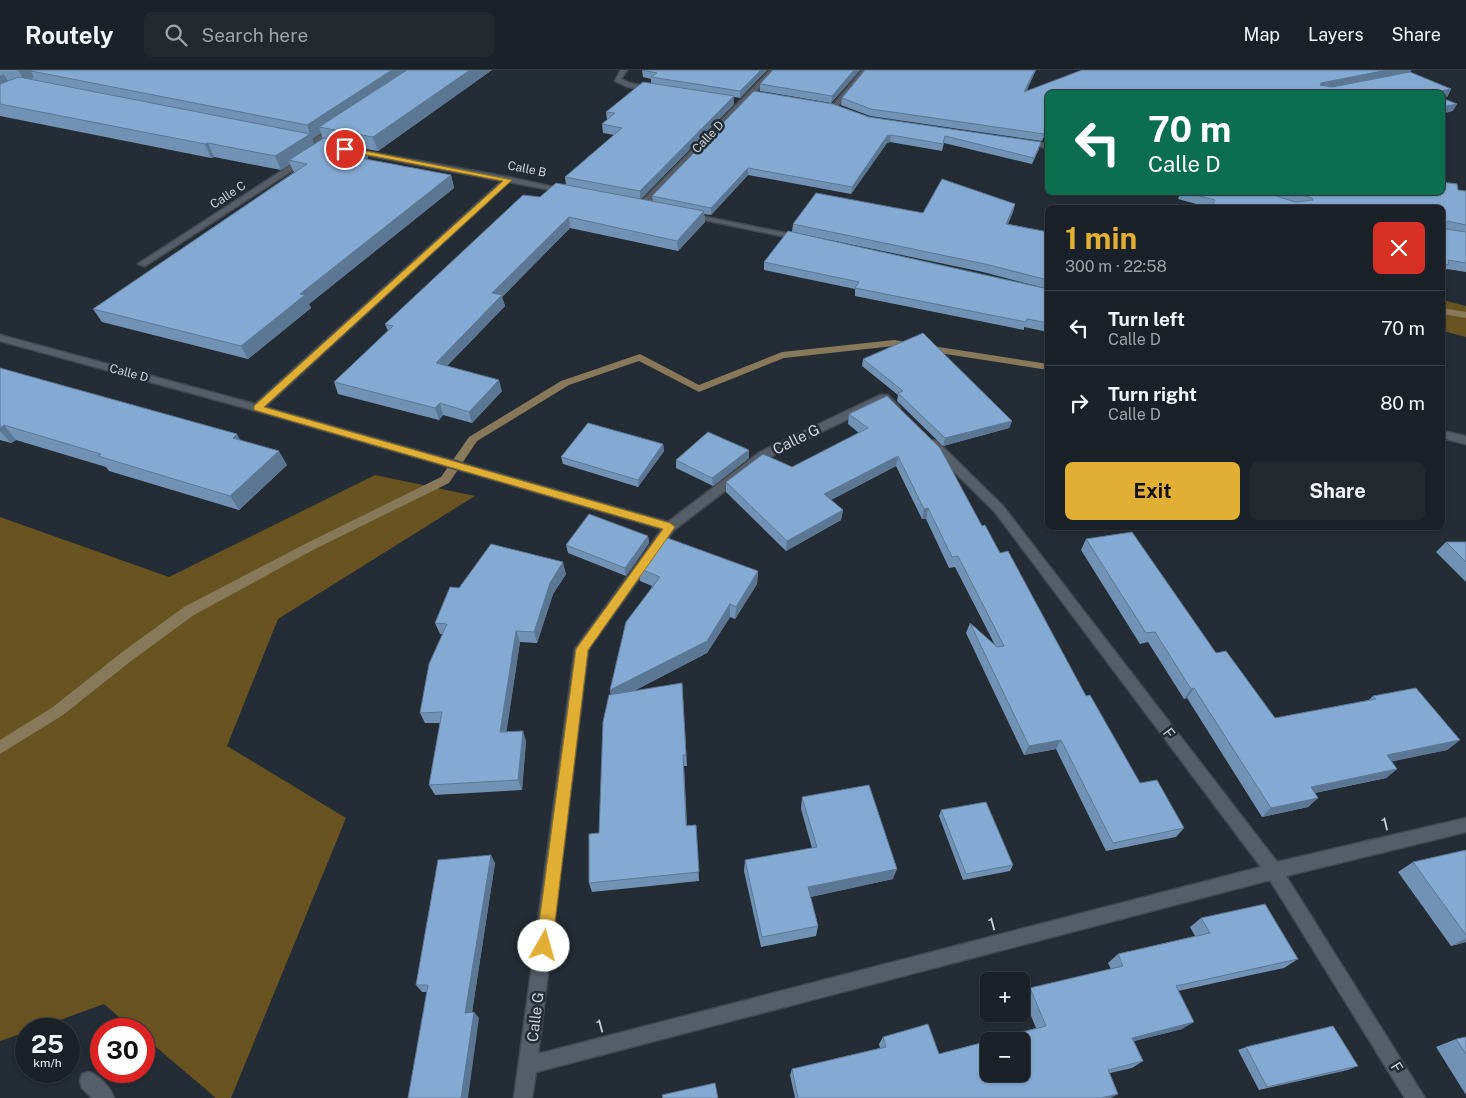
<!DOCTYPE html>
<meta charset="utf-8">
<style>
body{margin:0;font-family:"Public Sans",sans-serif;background:#242930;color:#f1f3f6;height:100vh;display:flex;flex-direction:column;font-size:19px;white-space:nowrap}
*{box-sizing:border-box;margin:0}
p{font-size:16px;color:#a0a3a8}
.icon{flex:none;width:28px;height:28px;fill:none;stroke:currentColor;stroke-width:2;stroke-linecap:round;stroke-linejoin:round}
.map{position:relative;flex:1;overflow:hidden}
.sheet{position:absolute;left:1045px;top:135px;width:400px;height:325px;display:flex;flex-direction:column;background:#1b2128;border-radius:8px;box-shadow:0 1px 4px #0004,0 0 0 1px #393e45}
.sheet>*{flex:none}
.hud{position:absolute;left:1045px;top:20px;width:400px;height:105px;border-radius:8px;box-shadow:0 1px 4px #0004,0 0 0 1px #393e45;background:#0b6e4f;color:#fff;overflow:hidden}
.tools{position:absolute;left:980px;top:902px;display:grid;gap:10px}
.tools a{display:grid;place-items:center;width:50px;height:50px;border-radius:8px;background:#1b2128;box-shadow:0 1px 4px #0004,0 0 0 1px #393e45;font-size:25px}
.speed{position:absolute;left:15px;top:948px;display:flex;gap:10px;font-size:25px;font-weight:700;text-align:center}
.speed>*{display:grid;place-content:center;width:65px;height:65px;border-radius:50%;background:#1b2128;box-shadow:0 1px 4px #0004,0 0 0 1px #393e45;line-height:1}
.speed small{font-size:12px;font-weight:400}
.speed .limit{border:8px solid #d22;background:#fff;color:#111}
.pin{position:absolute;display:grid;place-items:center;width:42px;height:42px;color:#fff;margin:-21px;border:2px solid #fff;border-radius:50%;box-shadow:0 1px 5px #0007}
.me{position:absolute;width:55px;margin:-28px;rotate:7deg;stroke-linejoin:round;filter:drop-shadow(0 0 4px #0008)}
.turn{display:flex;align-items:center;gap:18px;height:105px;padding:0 20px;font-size:22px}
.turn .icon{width:65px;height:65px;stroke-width:2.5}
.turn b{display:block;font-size:35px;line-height:42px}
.round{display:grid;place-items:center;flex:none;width:52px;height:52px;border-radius:8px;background:#242930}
.overview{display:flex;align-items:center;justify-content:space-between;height:85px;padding:0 20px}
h1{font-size:30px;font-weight:700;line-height:38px;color:#e1af34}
.button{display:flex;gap:10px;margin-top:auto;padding:10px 20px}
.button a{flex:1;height:58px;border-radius:8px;background:#e1af34;color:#111;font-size:20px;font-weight:700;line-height:58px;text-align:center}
.button a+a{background:#242930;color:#f1f3f6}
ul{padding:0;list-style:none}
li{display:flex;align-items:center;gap:15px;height:75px;padding:0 20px;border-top:1px solid #393e45}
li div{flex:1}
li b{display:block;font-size:19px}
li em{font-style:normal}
header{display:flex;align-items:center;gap:30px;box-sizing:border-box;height:70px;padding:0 25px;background:#1b2128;border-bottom:1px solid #393e45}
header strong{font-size:24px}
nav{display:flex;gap:28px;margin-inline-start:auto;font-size:18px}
.search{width:350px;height:45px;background:#242930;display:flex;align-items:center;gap:12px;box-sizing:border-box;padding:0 18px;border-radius:8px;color:#a0a3a8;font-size:19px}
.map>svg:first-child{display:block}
</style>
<header>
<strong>Routely</strong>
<div class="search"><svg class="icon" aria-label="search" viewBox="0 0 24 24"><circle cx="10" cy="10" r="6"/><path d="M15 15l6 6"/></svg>Search here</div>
<nav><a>Map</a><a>Layers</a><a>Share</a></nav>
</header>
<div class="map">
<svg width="1466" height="1028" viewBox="0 0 1466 1028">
<rect width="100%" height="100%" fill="#242c35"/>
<g fill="#685321">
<path d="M 1443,230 L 1466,236 L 1466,267 L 1443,261 Z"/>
<path d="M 375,405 L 475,426 L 278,549 L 227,676 L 346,748 L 231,1028 L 216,1028 L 144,967 L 144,959 L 133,959 L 104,934 L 35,959 L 26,959 L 26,962 L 0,971 L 0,447 L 169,507 Z"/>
</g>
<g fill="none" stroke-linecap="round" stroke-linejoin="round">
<g fill="#877959" fill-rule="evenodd">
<path d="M 1442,238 L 1466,242 L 1466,248 L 1442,244 Z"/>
<path d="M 894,270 L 1048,294 L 1048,300 L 894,276 L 784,288 L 699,322 L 639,291 L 569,315 L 477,371 L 449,413 L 315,479 L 194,545 L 131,591 L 63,645 L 0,684 L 0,670 L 53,637 L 121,583 L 184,537 L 307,473 L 441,407 L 469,367 L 561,311 L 640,284 L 699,315 L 782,282 Z"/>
</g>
<defs>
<g id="minor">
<path d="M 621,0 L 627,0 L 621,9 L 630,13 L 657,19 L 654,21 L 628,17 L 615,11 Z"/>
<path d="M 770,0 L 777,0 L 646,137 L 640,137 L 640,133 Z"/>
<path d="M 862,0 L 868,0 L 836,38 L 832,38 L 832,36 Z"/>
<path d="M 334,57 L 339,58 L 316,75 L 310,75 L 310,71 Z"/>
<path d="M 1020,70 L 1048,74 L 1048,78 L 1020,74 Z"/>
<path d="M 348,78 L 508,107 L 571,121 L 567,123 L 509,112 L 265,337 L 668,452 L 760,382 L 880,325 L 888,325 L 900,338 L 895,341 L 891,340 L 883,332 L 768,388 L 674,460 L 588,580 L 538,984 L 1261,797 L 995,442 L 929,377 L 928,374 L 933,370 L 937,371 L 1003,436 L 1277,792 L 1466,748 L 1466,762 L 1286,806 L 1425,1028 L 1405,1028 L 1270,810 L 536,1002 L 532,1028 L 514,1028 L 575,579 L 662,459 L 253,340 L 0,271 L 0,265 L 255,334 L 502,111 L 351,82 L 348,82 Z"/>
<path d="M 303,87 L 310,89 L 145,196 L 138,194 Z"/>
<path d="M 687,143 L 800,166 L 804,168 L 800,170 L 690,147 L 687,147 Z"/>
<path d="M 1442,361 L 1466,366 L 1466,374 L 1442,368 Z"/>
<path d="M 89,1002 C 100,1006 110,1017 114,1028 L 92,1028 L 82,1018 L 80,1011 L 82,1004 Z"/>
</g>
</defs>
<use href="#minor" stroke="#434951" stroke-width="3"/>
<use href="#minor" fill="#565f69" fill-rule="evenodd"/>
</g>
<g fill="#7292b5" fill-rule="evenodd">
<path d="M 0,0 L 492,0 L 378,81 L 366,79 L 368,88 L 366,89 L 451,105 L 454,118 L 309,234 L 311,238 L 248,289 L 102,252 L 93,239 L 294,102 L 290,94 L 281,100 L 214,87 L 211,88 L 0,46 ZM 321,63 L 323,69 L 314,75 L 312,69 Z"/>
<path d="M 642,0 L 767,0 L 740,28 L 734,27 L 734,34 L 641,129 L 653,131 L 652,126 L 869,47 L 1039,79 L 1032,94 L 944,73 L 942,81 L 890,72 L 887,73 L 851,124 L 748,105 L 711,145 L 704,144 L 705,152 L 678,181 L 570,158 L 502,227 L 505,236 L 447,296 L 502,321 L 472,353 L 443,345 L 439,350 L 338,324 L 334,312 L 388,261 L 385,254 L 540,127 L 566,115 L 565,107 L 614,65 L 603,63 L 602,54 L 607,50 L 606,42 L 651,14 L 651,9 L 643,7 Z"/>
<path d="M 860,0 L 831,33 L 760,21 L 760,14 Z"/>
<path d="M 865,0 L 1036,0 L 1026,21 L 1410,2 L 1451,19 L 1447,27 L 1442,28 L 1048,22 L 1048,58 L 1042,71 L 870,46 L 841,35 L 842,28 Z"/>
<path d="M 1458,120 L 1466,121 L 1466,202 L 1447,199 L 1444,203 L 1442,202 L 1442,138 L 1211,138 L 1178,129 L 1179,126 L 1162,122 L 1442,122 Z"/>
<path d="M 1015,134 L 1013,142 L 1008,154 L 1048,162 L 1048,219 L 983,202 L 792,162 L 793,154 L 923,143 Z"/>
<path d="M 764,192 L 1048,219 L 1048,262 L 1024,257 L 1024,260 L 855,226 L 855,219 L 764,200 Z"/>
<path d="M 863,289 L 1012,351 L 1009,358 L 943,376 L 897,331 L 898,325 L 862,296 Z"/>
<path d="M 0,298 L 240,370 L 287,395 L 239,440 L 109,401 L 106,397 L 16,370 L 11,373 L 0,370 Z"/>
<path d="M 887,326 L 982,456 L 1000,483 L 1086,626 L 1140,713 L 1184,758 L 1176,767 L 1106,781 L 1056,679 L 1024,685 L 966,563 L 970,553 L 995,575 L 955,497 L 949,498 L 926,449 L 922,449 L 896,396 L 831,430 L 843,440 L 841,450 L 786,481 L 726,422 L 726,412 L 792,397 L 859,363 L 848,354 L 849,344 Z"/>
<path d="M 663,374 L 664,381 L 638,417 L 563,394 L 561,387 Z"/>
<path d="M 749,388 L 713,416 L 676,398 L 676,390 Z"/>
<path d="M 648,466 L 649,473 L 626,506 L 568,483 L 566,475 Z"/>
<path d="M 1086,469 L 1216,583 L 1275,648 L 1369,630 L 1373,626 L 1460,670 L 1447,680 L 1391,691 L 1397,699 L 1386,708 L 1315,723 L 1318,728 L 1308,737 L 1262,747 L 1187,628 L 1184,629 L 1148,572 L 1140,574 L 1081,480 Z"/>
<path d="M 1446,472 L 1466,472 L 1466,512 L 1436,482 Z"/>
<path d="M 638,498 L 758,501 L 757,514 L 735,549 L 730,547 L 707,583 L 632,622 L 682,613 L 687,696 L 684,696 L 687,755 L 696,755 L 699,811 L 592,822 L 589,813 L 599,763 L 611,625 L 610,620 L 652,516 L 640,511 Z"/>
<path d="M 566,504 L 553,524 L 537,573 L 520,572 L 506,662 L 526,671 L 522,720 L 435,725 L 429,715 L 440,653 L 425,653 L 420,643 L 443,564 L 440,564 L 435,553 L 459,518 Z"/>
<path d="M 802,727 L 893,809 L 810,827 L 818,856 L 816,866 L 761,877 L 744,801 L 745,790 L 812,778 L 801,739 Z"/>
<path d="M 941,740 L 1013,795 L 1010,801 L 963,810 L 939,746 Z"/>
<path d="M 1466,780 L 1466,872 L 1451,876 L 1398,802 L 1413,792 Z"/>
<path d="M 495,793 L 472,942 L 479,948 L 427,922 L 422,922 L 416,915 Z"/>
<path d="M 1201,848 L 1298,889 L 1284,898 L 1178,921 L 1182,959 L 1134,971 L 1143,991 L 1132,998 L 1110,1003 L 1118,1024 L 1110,1028 L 795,1028 L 790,1005 L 792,999 L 880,978 L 879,974 L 883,967 L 939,984 L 1036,958 L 1023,926 L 1030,918 L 1111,899 L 1108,893 L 1118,884 L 1195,866 L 1190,857 Z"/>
<path d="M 1466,967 L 1466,1025 L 1436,977 L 1456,969 Z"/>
<path d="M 1246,977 L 1358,996 L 1348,1000 L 1259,1020 L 1238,980 Z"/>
</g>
<g fill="#5c7794">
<path d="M 18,0 L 52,0 L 31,1 L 34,8 L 25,12 Z"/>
<path d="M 392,0 L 416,0 L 319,57 L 321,63 L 312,69 L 315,78 L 289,90 L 290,94 L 281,100 L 275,86 L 310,64 L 307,55 Z"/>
<path d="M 470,0 L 492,0 L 378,81 L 373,67 Z"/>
<path d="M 761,0 L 767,0 L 740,28 L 740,21 Z"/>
<path d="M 854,0 L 860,0 L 831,33 L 832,26 Z"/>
<path d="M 1035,0 L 1036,0 L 1023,29 L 1024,22 Z"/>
<path d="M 1387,0 L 1412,0 L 1410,2 L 1318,20 L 1321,13 Z"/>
<path d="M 4,4 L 12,18 L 0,23 L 0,6 Z"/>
<path d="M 1451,19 L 1447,27 L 1442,28 L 1442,22 L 1436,22 Z"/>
<path d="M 734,26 L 734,34 L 640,130 L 640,121 Z"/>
<path d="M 1457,34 L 1453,41 L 1442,44 L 1442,37 Z"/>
<path d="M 1048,55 L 1048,58 L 1042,71 L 1044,64 Z"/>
<path d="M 891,65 L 890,72 L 887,73 L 851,124 L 852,117 L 887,66 Z"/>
<path d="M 1041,72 L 1039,79 L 1032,94 L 1034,88 Z"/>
<path d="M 208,73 L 214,87 L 211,88 L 205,74 Z"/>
<path d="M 364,76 L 368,88 L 353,98 L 349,86 Z"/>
<path d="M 748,98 L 748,105 L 711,145 L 711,138 Z"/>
<path d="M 451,105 L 454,118 L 309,234 L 311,238 L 248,289 L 241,276 L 300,224 Z"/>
<path d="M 1015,134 L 1013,142 L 1004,162 L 1006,154 Z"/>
<path d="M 704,141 L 705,152 L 678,181 L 677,171 Z"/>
<path d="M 569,147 L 570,158 L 502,227 L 505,236 L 439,304 L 436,293 L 492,223 Z"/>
<path d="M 499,310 L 502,321 L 472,353 L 469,342 Z"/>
<path d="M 440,333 L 443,345 L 439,350 L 435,338 Z"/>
<path d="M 1012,351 L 1009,358 L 943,376 L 945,368 Z"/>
<path d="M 4,355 L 16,370 L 11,373 L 0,361 L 0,358 Z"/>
<path d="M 237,364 L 245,379 L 233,368 Z"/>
<path d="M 663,374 L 664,381 L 638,417 L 638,410 Z"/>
<path d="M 749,380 L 749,388 L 713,416 L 712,408 Z"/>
<path d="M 279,381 L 287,395 L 239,440 L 230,426 Z"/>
<path d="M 898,386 L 896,396 L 823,434 L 824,424 Z"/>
<path d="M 928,438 L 926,449 L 922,449 L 924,439 Z"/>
<path d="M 843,440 L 841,450 L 786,481 L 787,471 Z"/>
<path d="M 648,466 L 649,473 L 626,506 L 625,498 Z"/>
<path d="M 563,492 L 566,504 L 553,524 L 537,573 L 534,562 L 550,513 Z"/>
<path d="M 758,501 L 757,514 L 735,549 L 736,537 Z"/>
<path d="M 730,534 L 730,547 L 707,583 L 612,632 L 610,620 Z"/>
<path d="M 516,561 L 520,572 L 505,672 L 500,662 Z"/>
<path d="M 1194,618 L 1187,628 L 1184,629 L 1191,619 Z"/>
<path d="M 523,661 L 526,671 L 522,720 L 518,710 Z"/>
<path d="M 1061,670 L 1056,679 L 1024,685 L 1029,676 Z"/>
<path d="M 1460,670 L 1447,680 L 1376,695 L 1387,685 Z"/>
<path d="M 1397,699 L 1386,708 L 1300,726 L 1311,717 Z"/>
<path d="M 1318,728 L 1308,737 L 1262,747 L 1271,738 Z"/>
<path d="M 491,785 L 495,793 L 471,949 L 465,943 Z"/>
<path d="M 897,799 L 893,809 L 806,828 L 808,817 Z"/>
<path d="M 1466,868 L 1466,872 L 1451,876 Z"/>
<path d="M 474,942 L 479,948 L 468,1028 L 461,1028 Z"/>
<path d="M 1194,952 L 1182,959 L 1122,974 L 1132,968 Z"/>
<path d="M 1118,1024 L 1110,1028 L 1101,1028 Z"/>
</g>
<g fill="#84aad3" stroke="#5c7794" fill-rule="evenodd">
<path d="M 33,0 L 392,0 L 307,55 L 31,1 Z"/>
<path d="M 407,0 L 470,0 L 373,67 L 319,57 Z"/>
<path d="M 642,0 L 761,0 L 740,21 L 651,7 L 657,3 Z"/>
<path d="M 773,0 L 854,0 L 832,26 L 760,14 Z"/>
<path d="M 865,0 L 1035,0 L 1024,22 L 1082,0 L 1387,0 L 1321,13 L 1320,15 L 1332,17 L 1410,2 L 1451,19 L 1436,22 L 1048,22 L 1048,55 L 1044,64 L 871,39 L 842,28 Z"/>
<path d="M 19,7 L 310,64 L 275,86 L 208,73 L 205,74 L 0,34 L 0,14 Z"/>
<path d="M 643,12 L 734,26 L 640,121 L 565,107 L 622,58 L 602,54 L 615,43 L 606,42 Z"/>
<path d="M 754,21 L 833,34 L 869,47 L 1041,72 L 1034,88 L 945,66 L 943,74 L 891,65 L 887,66 L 852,117 L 748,98 L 711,138 L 652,126 Z"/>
<path d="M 1442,28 L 1457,34 L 1442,37 Z"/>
<path d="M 324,68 L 364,76 L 349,86 L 451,105 L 300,224 L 305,225 L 241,276 L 93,239 L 307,94 L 289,90 Z"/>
<path d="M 942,109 L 1015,134 L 1006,154 L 1048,162 L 1048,210 L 985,194 L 793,154 L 816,123 L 923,143 Z"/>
<path d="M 1442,112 L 1457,114 L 1458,120 L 1466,121 L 1466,155 L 1448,151 L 1445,153 L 1446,159 L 1466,162 L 1466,193 L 1448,190 L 1449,195 L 1442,193 L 1442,138 L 1230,138 L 1213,134 L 1215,130 L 1185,122 L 1264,122 L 1295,132 L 1313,130 L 1312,128 L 1292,122 L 1442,122 Z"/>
<path d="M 556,113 L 704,141 L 677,171 L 569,147 L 492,223 L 502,225 L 436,293 L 499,310 L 469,342 L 440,333 L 435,338 L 334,312 L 393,256 L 385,254 L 523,125 L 540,127 Z"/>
<path d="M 788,161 L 1048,219 L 1048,253 L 1027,249 L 1026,252 L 855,218 L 859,212 L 764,192 Z"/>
<path d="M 923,263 L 1012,351 L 945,368 L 898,323 L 903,321 L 863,289 Z"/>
<path d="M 0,298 L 237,364 L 233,368 L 279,381 L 230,426 L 98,386 L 101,384 L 4,355 L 0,358 Z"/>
<path d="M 887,326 L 940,378 L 982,456 L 985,455 L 1000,483 L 1008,481 L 1086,626 L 1090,625 L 1140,713 L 1157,710 L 1184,758 L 1113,773 L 1061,670 L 1029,676 L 970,553 L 997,577 L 1004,576 L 958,486 L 952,487 L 928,438 L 924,439 L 898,386 L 824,424 L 843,440 L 787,471 L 726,412 L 763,384 L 792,397 L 868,358 L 849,344 Z"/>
<path d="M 588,353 L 663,374 L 638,410 L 561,387 Z"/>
<path d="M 708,362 L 749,380 L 712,408 L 676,390 Z"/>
<path d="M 589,444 L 648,466 L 625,498 L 566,475 Z"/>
<path d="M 1132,462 L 1216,583 L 1226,581 L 1275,648 L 1376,629 L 1373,626 L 1416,618 L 1460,670 L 1387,685 L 1397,699 L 1311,717 L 1318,728 L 1271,738 L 1194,618 L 1191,619 L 1155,562 L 1146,563 L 1086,469 Z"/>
<path d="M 662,466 L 758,501 L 736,537 L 730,534 L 707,571 L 610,620 L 626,552 L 660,507 L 638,498 Z"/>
<path d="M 1446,472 L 1466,472 L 1466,492 Z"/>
<path d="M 491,474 L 563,492 L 550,513 L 534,562 L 516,561 L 500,662 L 523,661 L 518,710 L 429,715 L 442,642 L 420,643 L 429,594 L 447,554 L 435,553 L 450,517 L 459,518 Z"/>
<path d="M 682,613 L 686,685 L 683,685 L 686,756 L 696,755 L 699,802 L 589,813 L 589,764 L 599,763 L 603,652 L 609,625 Z"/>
<path d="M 869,715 L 897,799 L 808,817 L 818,856 L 762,867 L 745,790 L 817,777 L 802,727 Z"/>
<path d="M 986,732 L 1013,795 L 966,804 L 941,740 Z"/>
<path d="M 1466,780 L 1466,865 L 1413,792 Z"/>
<path d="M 491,785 L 465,943 L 474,942 L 461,1028 L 408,1028 L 428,915 L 416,915 L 438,790 Z"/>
<path d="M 1265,834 L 1298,889 L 1176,916 L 1194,952 L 1132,968 L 1143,991 L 1108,1000 L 1118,1024 L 1101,1028 L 798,1028 L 792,999 L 886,977 L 883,967 L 928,954 L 939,984 L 1046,956 L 1030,918 L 1123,896 L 1118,884 L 1210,863 L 1201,848 ZM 989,971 L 1021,971 L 1021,1004 L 989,1004 Z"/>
<path d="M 1333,956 L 1358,996 L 1267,1017 L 1246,977 Z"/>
<path d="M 1466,967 L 1466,984 L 1456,969 Z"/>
<path d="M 715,1013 L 718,1028 L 663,1028 L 662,1025 Z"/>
</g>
<path fill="#e1af34" stroke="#927222" d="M 345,77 L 512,110 L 264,337 L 670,453 L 675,457 L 588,580 L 552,876 L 549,882 L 544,884 L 538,882 L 536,876 L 576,579 L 663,459 L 254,340 L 254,336 L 503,111 L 342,80 L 341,79 Z"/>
<g text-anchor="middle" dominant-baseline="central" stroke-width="5" stroke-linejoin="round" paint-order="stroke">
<g font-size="12" fill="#ced3d9" stroke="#242c35">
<text transform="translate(708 67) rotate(-46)">Calle D</text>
<text transform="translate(527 99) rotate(11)">Calle B</text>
<text transform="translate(228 125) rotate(-33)">Calle C</text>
<text transform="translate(129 303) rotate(15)">Calle D</text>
</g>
<g font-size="15" fill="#ced3d9" stroke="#242c35">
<text transform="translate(796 369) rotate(-26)">Calle G</text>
<text transform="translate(1169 663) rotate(53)">F</text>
<text transform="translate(535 947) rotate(-83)">Calle G</text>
<text transform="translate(1397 997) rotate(58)">F</text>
</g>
<g font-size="18" fill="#ced3d9" stroke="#242c35">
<text transform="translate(1385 754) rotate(-13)">1</text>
<text transform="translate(992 854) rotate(-15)">1</text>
<text transform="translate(600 956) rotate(-15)">1</text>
</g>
</g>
</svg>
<div class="tools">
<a>+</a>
<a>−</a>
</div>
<div class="speed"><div>25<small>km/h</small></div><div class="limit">30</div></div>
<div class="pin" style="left:345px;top:79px;background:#d93025"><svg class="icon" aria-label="arrive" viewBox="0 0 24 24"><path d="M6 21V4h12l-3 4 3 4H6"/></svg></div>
<svg class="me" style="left:544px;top:876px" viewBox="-20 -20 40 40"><circle r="19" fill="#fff"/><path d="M0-13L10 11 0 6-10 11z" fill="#e1af34"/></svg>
<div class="hud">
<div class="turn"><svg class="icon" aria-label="left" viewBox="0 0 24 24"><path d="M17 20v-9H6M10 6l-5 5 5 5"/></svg><div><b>70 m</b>Calle D</div></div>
</div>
<section class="sheet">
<div class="overview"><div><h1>1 min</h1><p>300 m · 22:58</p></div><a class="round" style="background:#d93025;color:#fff"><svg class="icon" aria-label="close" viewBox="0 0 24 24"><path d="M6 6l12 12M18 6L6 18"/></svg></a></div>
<ul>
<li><svg class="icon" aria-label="left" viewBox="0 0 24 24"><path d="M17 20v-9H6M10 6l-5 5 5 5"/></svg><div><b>Turn left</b><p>Calle D</p></div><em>70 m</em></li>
<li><svg class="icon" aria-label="right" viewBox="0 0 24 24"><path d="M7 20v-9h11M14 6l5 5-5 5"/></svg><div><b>Turn right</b><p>Calle D</p></div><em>80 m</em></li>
</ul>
<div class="button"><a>Exit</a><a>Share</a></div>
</section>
</div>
